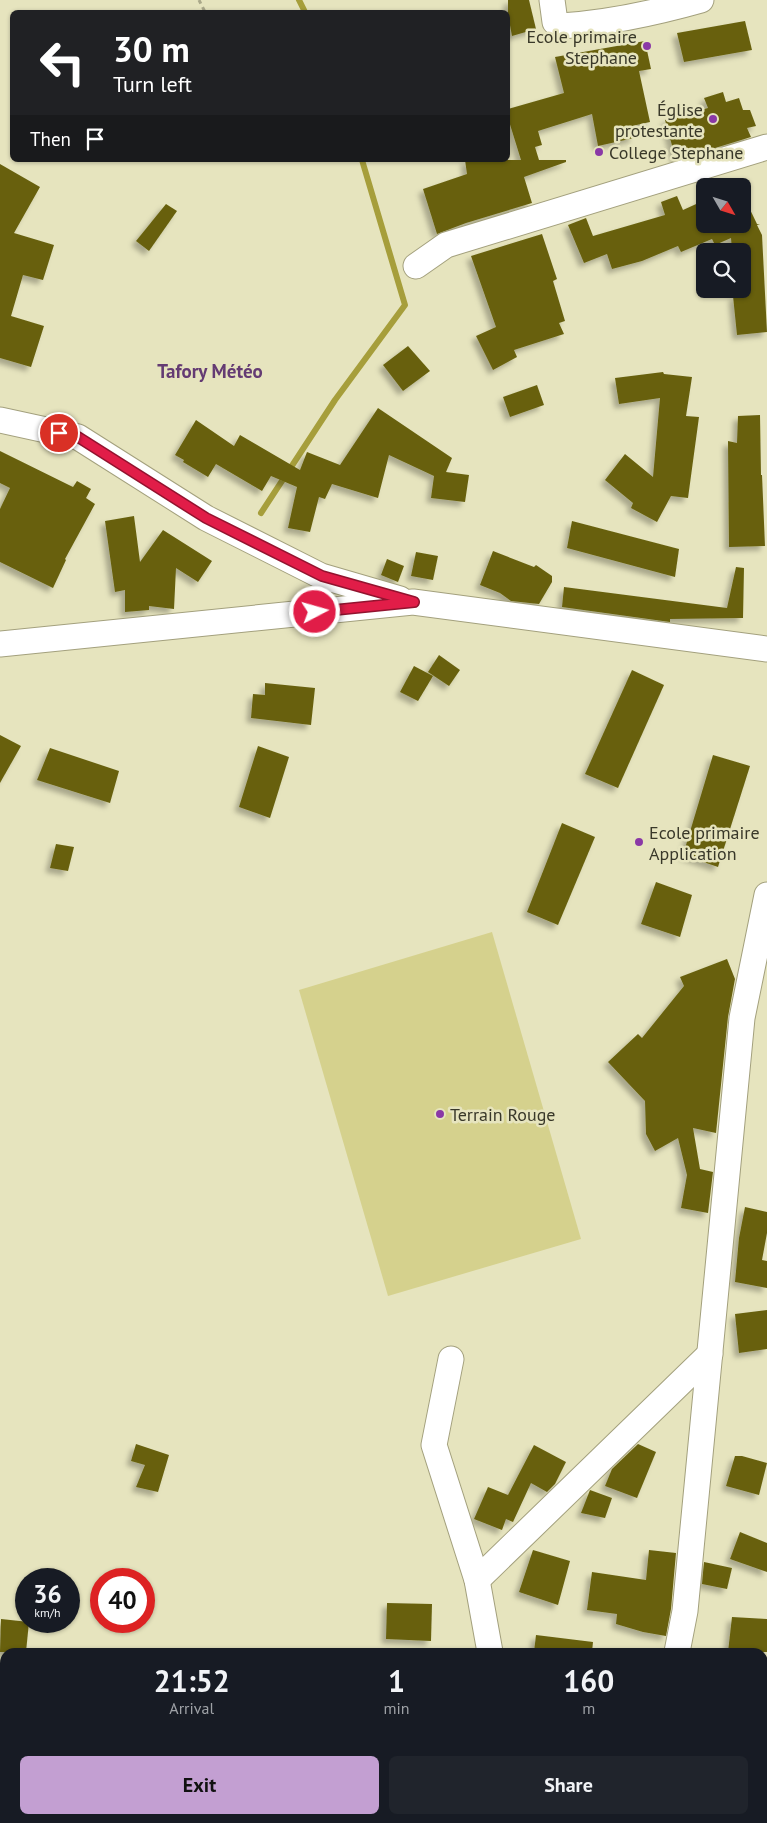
<!DOCTYPE html>
<meta charset="utf-8">
<style>
body{margin:0;font-family:"PT Sans",sans-serif;background:#20242c;color:#f1f3f6;height:100vh;display:flex;flex-direction:column;font-size:19px;white-space:nowrap}
*{box-sizing:border-box;margin:0}
p{font-size:16px;color:#9ea1a6}
.icon{flex:none;width:28px;height:28px;fill:none;stroke:currentColor;stroke-width:2;stroke-linecap:round;stroke-linejoin:round}
.map{position:relative;flex:1;overflow:hidden}
.details{position:absolute;left:0px;top:1648px;width:768px;height:176px;display:flex;flex-direction:column;background:#171b24;border-radius:15px 15px 0 0;box-shadow:0 1px 4px #0004}
.details>*{flex:none}
.top-card{position:absolute;left:10px;top:10px;width:500px;height:152px;border-radius:8px;box-shadow:0 1px 4px #0004;background:#202124;color:#fff;overflow:hidden}
.needle{width:32px;rotate:129deg}
.tools{position:absolute;left:696px;top:178px;display:grid;gap:10px}
.tools a{display:grid;place-items:center;width:55px;height:55px;border-radius:8px;background:#171b24;box-shadow:0 1px 4px #0004;font-size:25px}
.speed{position:absolute;left:15px;top:1568px;display:flex;gap:10px;font-size:25px;font-weight:700;text-align:center}
.speed>*{display:grid;place-content:center;width:65px;height:65px;border-radius:50%;background:#171b24;box-shadow:0 1px 4px #0004;line-height:1}
.speed small{font-size:12px;font-weight:400}
.speed .limit{border:8px solid #d22;background:#fff;color:#111}
.pin{position:absolute;display:grid;place-items:center;width:42px;height:42px;color:#fff;margin:-21px;border:2px solid #fff;border-radius:50%;box-shadow:0 1px 5px #0007}
.me{position:absolute;width:55px;margin:-28px;rotate:84deg;stroke-linejoin:round;filter:drop-shadow(0 0 4px #0008)}
.turn{display:flex;align-items:center;gap:18px;height:105px;padding:0 20px;font-size:22px}
.turn .icon{width:65px;height:65px;stroke-width:2.5}
.turn b{display:block;font-size:35px;line-height:42px}
.then{display:flex;align-items:center;height:48px;padding:0 20px;background:#0003;gap:10px;font-size:19px}
.eta{display:flex;justify-content:space-evenly;align-items:center;height:85px;text-align:center}
.eta b{font-size:30px;font-weight:700;line-height:35px}
.button{display:flex;gap:10px;margin-top:auto;padding:10px 20px}
.button a{flex:1;height:58px;border-radius:8px;background:#c39fd2;color:#111;font-size:20px;font-weight:700;line-height:58px;text-align:center}
.button a+a{background:#20242c;color:#f1f3f6}
.map>svg:first-child{display:block}
</style>
<div class="map">
<svg width="767" height="1823" viewBox="0 0 767 1823">
<defs>
<filter id="shadow"><feDropShadow dx="-4.5" dy="4.5" stdDeviation="2.5" flood-color="#0004"/></filter>
</defs>
<rect width="100%" height="100%" fill="#e6e4be"/>
<path fill="#d5d18d" d="M 492,932 L 581,1239 L 388,1296 L 299,990 Z"/>
<g fill="none" stroke-linecap="round" stroke-linejoin="round">
<g stroke="#a69e3b" stroke-width="6">
<path d="M 299,0 L 305,12"/>
<path d="M 261,513 L 335,400 L 405,305 L 362,160"/>
</g>
</g>
<g fill="#676110" filter="url(#shadow)">
<path d="M 508,0 L 529,0 L 536,29 L 512,36 L 508,15 Z"/>
<path d="M 745,21 L 752,50 L 684,62 L 677,33 Z"/>
<path d="M 645,41 L 651,69 L 639,71 L 650,122 L 632,126 L 634,138 L 598,146 L 592,114 L 538,131 L 542,145 L 535,147 L 539,160 L 566,160 L 566,162 L 524,177 L 532,203 L 466,223 L 437,234 L 423,189 L 467,174 L 465,160 L 521,160 L 508,118 L 508,109 L 564,93 L 555,57 Z"/>
<path d="M 723,92 L 726,102 L 739,98 L 743,110 L 750,110 L 756,126 L 747,128 L 751,137 L 676,160 L 665,120 L 708,108 L 704,98 Z"/>
<path d="M 0,164 L 40,187 L 14,233 L 54,245 L 43,280 L 23,275 L 11,316 L 44,326 L 31,367 L 0,358 Z"/>
<path d="M 742,193 L 757,224 L 760,224 L 757,225 L 762,235 L 767,332 L 737,335 L 733,296 L 742,295 L 742,251 L 732,251 L 731,238 L 715,245 L 712,239 L 681,252 L 678,246 L 642,261 L 612,269 L 607,254 L 584,263 L 568,225 L 586,218 L 593,236 L 665,215 L 661,202 L 677,196 L 683,210 L 705,200 L 705,224 L 742,224 Z"/>
<path d="M 166,204 L 177,211 L 149,251 L 136,241 Z"/>
<path d="M 542,234 L 557,279 L 553,281 L 565,321 L 559,323 L 564,334 L 514,350 L 517,357 L 493,370 L 476,336 L 496,327 L 471,256 Z"/>
<path d="M 408,346 L 430,371 L 403,391 L 383,365 Z"/>
<path d="M 663,372 L 664,374 L 692,377 L 686,416 L 699,417 L 688,498 L 671,496 L 657,522 L 631,508 L 633,503 L 605,480 L 625,454 L 653,477 L 660,398 L 619,404 L 615,378 Z"/>
<path d="M 537,385 L 544,405 L 510,417 L 503,397 Z"/>
<path d="M 378,408 L 452,458 L 446,472 L 469,475 L 465,502 L 431,498 L 434,476 L 389,455 L 378,498 L 332,484 L 325,499 L 319,497 L 310,532 L 288,528 L 297,487 L 271,476 L 262,491 L 216,464 L 208,477 L 183,462 L 184,460 L 175,455 L 196,420 L 234,446 L 240,435 L 300,470 L 307,452 L 340,465 Z"/>
<path d="M 760,415 L 761,475 L 762,475 L 765,546 L 729,547 L 728,441 L 737,443 L 738,416 Z"/>
<path d="M 0,451 L 73,487 L 77,481 L 91,489 L 86,498 L 95,504 L 65,559 L 66,560 L 53,588 L 0,562 L 0,509 L 10,488 L 0,483 Z"/>
<path d="M 134,516 L 140,562 L 163,530 L 212,561 L 198,582 L 176,568 L 174,609 L 149,606 L 149,610 L 125,612 L 125,590 L 115,592 L 105,521 Z"/>
<path d="M 572,521 L 679,549 L 675,577 L 567,548 Z"/>
<path d="M 493,551 L 534,567 L 536,565 L 552,576 L 552,582 L 539,604 L 511,601 L 500,593 L 480,585 Z"/>
<path d="M 416,552 L 438,556 L 433,580 L 411,576 Z"/>
<path d="M 387,559 L 404,566 L 398,582 L 381,575 Z"/>
<path d="M 736,567 L 744,568 L 743,618 L 670,619 L 670,622 L 562,607 L 564,587 L 727,608 Z"/>
<path d="M 439,655 L 460,670 L 449,686 L 428,672 Z"/>
<path d="M 414,666 L 433,676 L 418,701 L 400,692 Z"/>
<path d="M 632,670 L 664,685 L 618,788 L 585,774 Z"/>
<path d="M 265,683 L 315,688 L 311,725 L 251,718 L 253,694 L 265,695 Z"/>
<path d="M 0,735 L 21,746 L 0,783 Z"/>
<path d="M 258,746 L 289,757 L 270,818 L 239,807 Z"/>
<path d="M 50,748 L 119,771 L 110,803 L 37,780 Z"/>
<path d="M 713,755 L 750,766 L 718,867 L 683,855 Z"/>
<path d="M 562,823 L 595,837 L 558,925 L 527,912 Z"/>
<path d="M 56,844 L 74,847 L 68,871 L 50,868 Z"/>
<path d="M 656,882 L 692,895 L 680,937 L 641,924 Z"/>
<path d="M 727,959 L 735,979 L 728,1017 L 716,1133 L 693,1128 L 700,1169 L 713,1172 L 708,1213 L 681,1208 L 687,1175 L 678,1138 L 655,1151 L 646,1134 L 645,1101 L 608,1062 L 638,1034 L 642,1038 L 684,986 L 680,977 Z"/>
<path d="M 745,1207 L 767,1212 L 767,1233 L 762,1260 L 767,1261 L 767,1288 L 735,1282 L 739,1238 Z"/>
<path d="M 767,1310 L 767,1349 L 739,1353 L 735,1314 Z"/>
<path d="M 136,1444 L 169,1455 L 158,1492 L 136,1487 L 145,1465 L 131,1461 Z"/>
<path d="M 638,1444 L 656,1452 L 637,1498 L 605,1486 L 612,1469 Z"/>
<path d="M 534,1445 L 566,1462 L 555,1484 L 547,1492 L 531,1483 L 513,1522 L 506,1519 L 502,1530 L 474,1519 L 488,1487 L 508,1495 Z"/>
<path d="M 735,1456 L 742,1456 L 767,1463 L 759,1495 L 726,1486 Z"/>
<path d="M 590,1490 L 612,1498 L 605,1518 L 581,1513 Z"/>
<path d="M 740,1532 L 767,1543 L 767,1572 L 730,1559 Z"/>
<path d="M 533,1550 L 570,1561 L 558,1605 L 519,1592 Z"/>
<path d="M 649,1550 L 676,1553 L 671,1609 L 666,1636 L 643,1632 L 616,1624 L 617,1614 L 587,1610 L 592,1572 L 646,1580 Z"/>
<path d="M 704,1562 L 732,1568 L 727,1589 L 702,1584 Z"/>
<path d="M 387,1603 L 432,1604 L 431,1641 L 386,1639 Z"/>
<path d="M 732,1617 L 767,1619 L 767,1652 L 728,1652 Z"/>
<path d="M 1,1619 L 29,1622 L 26,1652 L 0,1652 Z"/>
<path d="M 536,1635 L 593,1642 L 592,1652 L 534,1652 Z"/>
</g>
<g fill="none" stroke-linecap="round" stroke-linejoin="round">
<defs>
<g id="minor">
<path d="M 552,0 L 555,22 L 561,26 C 608,23 655,13 701,0"/>
<path d="M 416,266 L 446,245 L 767,147"/>
<path d="M 0,420 L 78,437 L 206,518 L 321,576 L 400,599"/>
<path d="M 0,644 L 413,602 L 767,649"/>
<path d="M 451,1359 L 434,1445 L 477,1580 L 490,1652"/>
<path d="M 477,1580 L 710,1354"/>
<path d="M 677,1652 L 685,1611 L 742,1018 L 767,895"/>
<path d="M 521,1819 L 522,1823"/>
<path d="M 639,1823 L 641,1819"/>
</g>
</defs>
<use href="#minor" stroke="#a3a07d" stroke-width="27"/>
<path stroke="#aaa88a" stroke-width="3" stroke-dasharray="4 4" stroke-linecap="butt" d="M 199,0 L 205,12"/>
<use href="#minor" stroke="#fff" stroke-width="25"/>
</g>
<g fill="none" stroke-linecap="round" stroke-linejoin="round">
<defs>
<path id="route" d="M 59,433 L 78,437 L 206,518 L 322,576 L 414,602 L 315,612"/>
</defs>
<use href="#route" stroke="#92132f" stroke-width="12"/>
<use href="#route" stroke="#e11d48" stroke-width="9"/>
</g>
<g fill="#8a38a6" stroke="#e6e4be" stroke-width="2">
<circle cx="647" cy="46" r="5"/>
<circle cx="713" cy="119" r="5"/>
<circle cx="599" cy="152" r="5"/>
<circle cx="639" cy="842" r="5"/>
<circle cx="440" cy="1114" r="5"/>
</g>
<g text-anchor="middle" dominant-baseline="central" stroke-width="5" stroke-linejoin="round" paint-order="stroke">
<g font-size="18" fill="#393829" stroke="#e6e4be" text-anchor="start">
<text x="637" y="36" text-anchor="end">Ecole primaire<tspan x="637" dy="21">Stephane</tspan></text>
<text x="703" y="109" text-anchor="end">Église<tspan x="703" dy="21">protestante</tspan></text>
<text x="609" y="152">College Stephane</text>
<text x="649" y="832">Ecole primaire<tspan x="649" dy="21">Application</tspan></text>
<text x="450" y="1114">Terrain Rouge</text>
</g>
<g font-size="19" font-weight="bold" fill="#643b73" stroke="#e6e4be">
<text x="210" y="371">Tafory Météo</text>
</g>
</g>
</svg>
<div class="tools">
<a><svg class="needle" viewBox="-14 -14 28 28"><path d="M0-13l5 13h-10z" fill="#e53935"/><path d="M0 13l5-13h-10z" fill="#9ea1a6"/></svg></a>
<a><svg class="icon" aria-label="search" viewBox="0 0 24 24"><circle cx="10" cy="10" r="6"/><path d="M15 15l6 6"/></svg></a>
</div>
<div class="speed"><div>36<small>km/h</small></div><div class="limit">40</div></div>
<div class="pin" style="left:59px;top:433px;background:#d93025"><svg class="icon" aria-label="arrive" viewBox="0 0 24 24"><path d="M6 21V4h12l-3 4 3 4H6"/></svg></div>
<svg class="me" style="left:315px;top:612px" viewBox="-20 -20 40 40"><circle r="17" fill="#e11d48" stroke="#fff" stroke-width="3"/><path d="M0-11L8 9 0 5-8 9z" fill="#fff"/></svg>
<div class="top-card">
<div class="turn"><svg class="icon" aria-label="left" viewBox="0 0 24 24"><path d="M17 20v-9H6M10 6l-5 5 5 5"/></svg><div><b>30 m</b>Turn left</div></div>
<div class="then">Then<svg class="icon" aria-label="arrive" viewBox="0 0 24 24"><path d="M6 21V4h12l-3 4 3 4H6"/></svg></div>
</div>
<section class="details">
<div class="eta">
<div><b>21:52</b><p>Arrival</p></div>
<div><b>1</b><p>min</p></div>
<div><b>160</b><p>m</p></div>
</div>
<div class="button"><a>Exit</a><a>Share</a></div>
</section>
</div>
